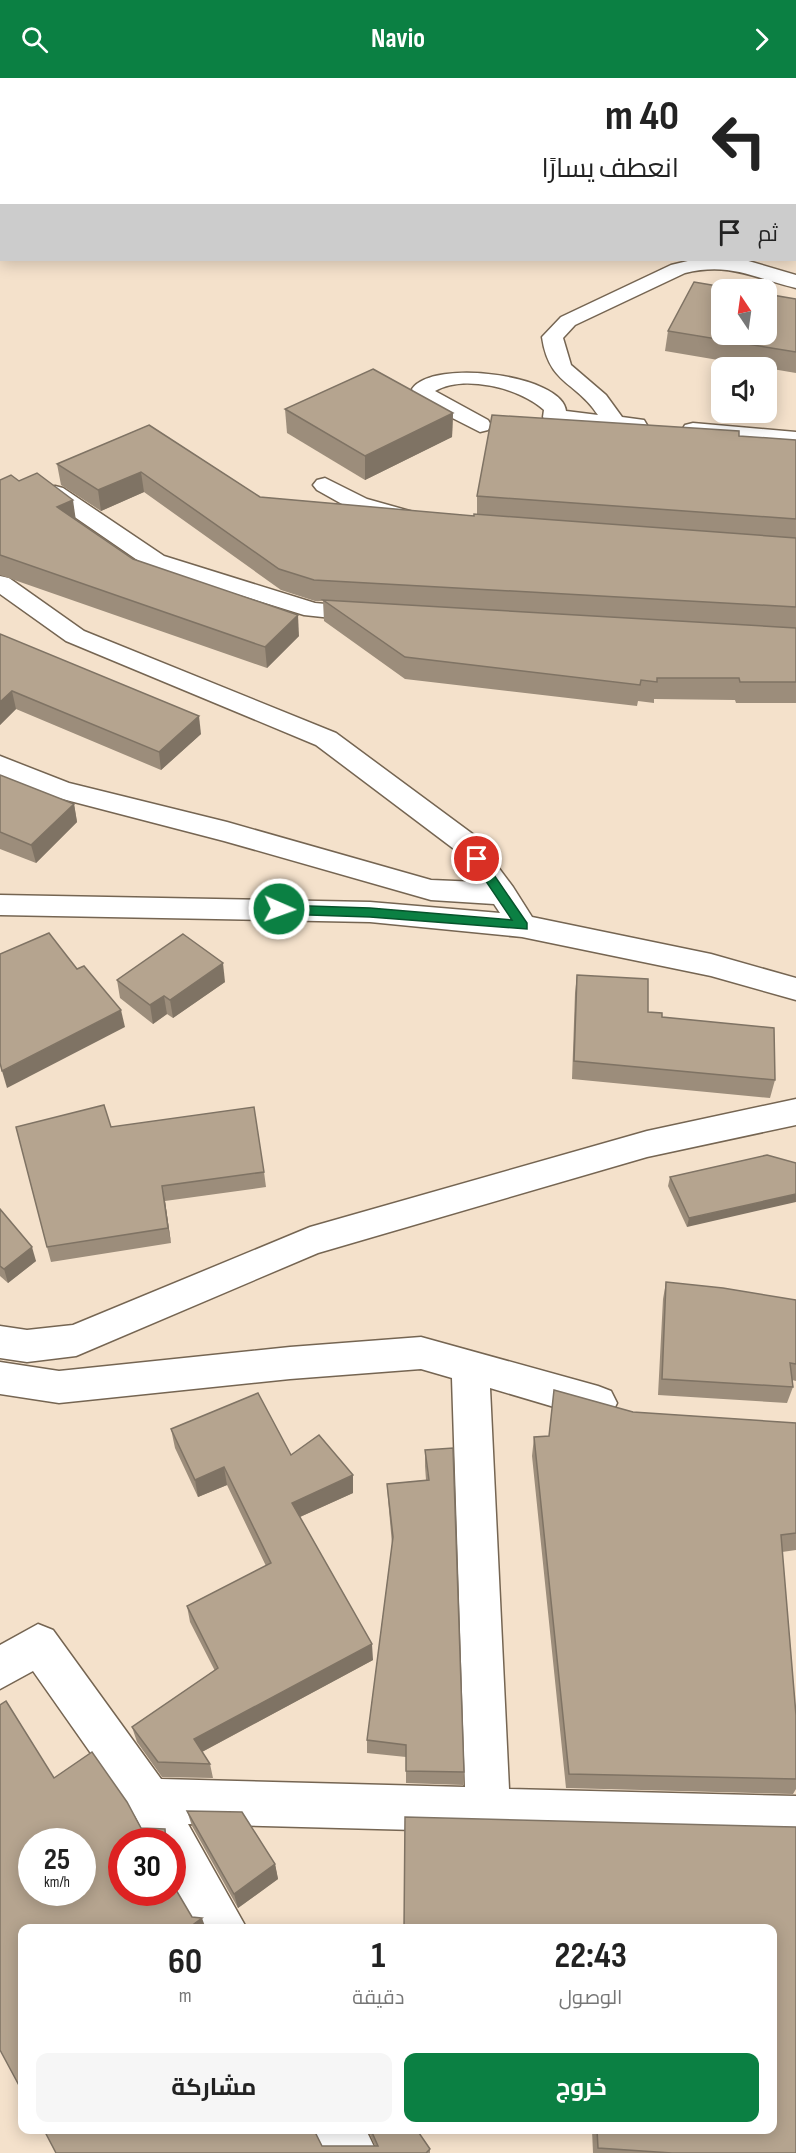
<!DOCTYPE html>
<html lang="ar">
<meta charset="utf-8">
<style>
body{margin:0;font-family:"Sofia Sans Condensed",Cairo,sans-serif;background:#f6f6f6;color:#222;direction:rtl;height:100vh;display:flex;flex-direction:column;font-size:22px;white-space:nowrap}
*{box-sizing:border-box;margin:0}
p{font-size:20px;color:#767676}
.icon{flex:none;width:33px;height:33px;fill:none;stroke:currentColor;stroke-width:2;stroke-linecap:round;stroke-linejoin:round}
.map{position:relative;flex:1;overflow:hidden;direction:ltr}
.details{position:absolute;left:18px;top:1846px;width:759px;height:210px;display:flex;flex-direction:column;background:#fff;border-radius:12px;box-shadow:0 3px 15px #0003;direction:rtl}
.details>*{flex:none}
.banner{position:absolute;left:0px;top:0px;width:796px;height:183px;box-shadow:0 3px 15px #0003;direction:rtl;background:#fff;color:#222;overflow:hidden}
.needle{width:39px;rotate:347deg}
.controls{position:absolute;left:711px;top:201px;display:grid;gap:12px}
.controls a{display:grid;place-items:center;width:66px;height:66px;border-radius:12px;background:#fff;box-shadow:0 3px 15px #0003;font-size:30px}
.speed{position:absolute;left:18px;top:1750px;display:flex;gap:12px;font-size:30px;font-weight:700;text-align:center}
.speed>*{display:grid;place-content:center;width:78px;height:78px;border-radius:50%;background:#fff;box-shadow:0 3px 15px #0003;line-height:1}
.speed small{font-size:15px;font-weight:400}
.speed .limit{border:9px solid #d22;background:#fff;color:#111}
.pin{position:absolute;display:grid;place-items:center;width:51px;height:51px;color:#fff;margin:-26px;border:3px solid #fff;border-radius:50%;box-shadow:0 2px 6px #0007}
.me{position:absolute;width:66px;margin:-33px;rotate:92deg;stroke-linejoin:round;filter:drop-shadow(0 0 4px #0008)}
.turn{display:flex;align-items:center;gap:21px;height:126px;padding:0 18px;font-size:27px}
.turn .icon{width:78px;height:78px;stroke-width:2.5}
.turn b{display:block;font-size:42px;line-height:51px}
.then{display:flex;align-items:center;height:57px;padding:0 18px;background:#0003;gap:12px;font-size:22px}
.eta{display:flex;justify-content:space-evenly;align-items:center;height:102px;text-align:center}
.eta b{font-size:36px;font-weight:700;line-height:42px}
.action{display:flex;gap:12px;margin-top:auto;padding:12px 18px}
.action a{flex:1;height:69px;border-radius:12px;background:#0b8043;color:#fff;font-size:24px;font-weight:700;line-height:69px;text-align:center}
.action a+a{background:#f6f6f6;color:#222}
header{display:flex;justify-content:space-between;align-items:center;height:78px;padding:0 18px;background:#0b8043;color:#fff;font-size:27px;font-weight:700}
.map>svg:first-child{display:block}
</style>
<header><svg class="icon" aria-label="forward" viewBox="0 0 24 24"><path d="M9 5l7 7-7 7"/></svg>Navio<svg class="icon" aria-label="search" viewBox="0 0 24 24"><circle cx="10" cy="10" r="6"/><path d="M15 15l6 6"/></svg></header>
<div class="map">
<svg width="796" height="2075" viewBox="0 0 796 2075">
<rect width="100%" height="100%" fill="#f4e1cb"/>
<g fill="none" stroke-linecap="round" stroke-linejoin="round">
<defs>
<g id="street">
<path d="M 29,0 L 50,0 L 28,2 Z"/>
<path d="M 434,0 L 456,0 L 457,2 L 435,2 Z"/>
<rect x="0" y="6" width="2" height="10"/>
<rect x="795" y="47" width="1" height="10"/>
<rect x="0" y="85" width="2" height="10"/>
<path d="M 692,182 L 745,182 L 796,197 L 796,210 C 754,200 730,184 685,195 L 575,247 L 563,260 L 571,287 L 606,317 L 622,339 L 644,342 L 647,347 L 644,352 L 636,354 L 546,344 L 543,339 L 544,332 C 520,310 464,296 435,313 L 488,342 L 491,347 L 488,352 L 480,354 L 419,323 L 412,311 C 433,280 563,297 566,333 L 598,337 C 576,303 549,307 542,259 L 561,239 L 671,187 Z"/>
<path d="M 693,345 L 796,354 L 796,368 L 685,357 L 682,352 L 685,347 Z"/>
<path d="M 325,400 L 367,421 L 417,435 L 421,440 L 417,445 L 409,447 L 351,431 L 317,412 L 313,407 L 317,402 Z"/>
<path d="M 55,408 L 63,410 L 164,478 L 315,525 L 378,531 L 382,536 L 378,541 L 369,544 L 304,537 L 146,488 L 47,420 L 43,415 L 47,410 Z"/>
<path d="M 0,498 L 9,500 L 84,553 L 336,655 L 474,757 L 513,809 L 532,839 L 711,876 L 796,900 L 796,922 L 711,898 L 522,859 L 370,844 L 0,837 L 0,817 L 370,824 L 500,835 L 494,826 L 431,822 L 224,763 L 51,718 L 0,697 L 0,678 L 69,705 L 227,744 L 431,802 L 479,804 L 454,771 L 316,667 L 66,563 L 0,516 Z"/>
<path d="M 796,1021 L 796,1047 L 647,1079 L 318,1175 L 76,1278 L 27,1284 L 0,1280 L 0,1248 L 27,1252 L 73,1247 L 310,1149 L 647,1053 Z"/>
<path d="M 421,1259 L 598,1308 L 611,1313 L 617,1325 L 611,1337 L 598,1342 L 490,1310 L 509,1711 L 796,1718 L 796,1762 L 188,1746 L 247,1851 L 199,1851 L 172,1805 L 172,1764 L 149,1764 L 135,1738 L 33,1593 L 0,1611 L 0,1567 L 38,1546 L 53,1552 L 161,1701 L 465,1709 L 452,1300 L 421,1291 L 290,1301 L 59,1325 L 0,1316 L 0,1284 L 59,1293 L 290,1269 Z"/>
<path d="M 314,2052 L 366,2052 L 377,2075 L 324,2075 Z"/>
</g>
</defs>
<use href="#street" stroke="#756552" stroke-width="3"/>
<use href="#street" fill="#fff" fill-rule="evenodd"/>
</g>
<g fill="#9c8d7b">
<path d="M 232,0 L 307,0 L 300,2 L 234,2 Z"/>
<path d="M 796,221 L 796,295 L 665,273 L 668,253 Z"/>
<path d="M 285,331 L 453,335 L 452,359 L 365,402 L 287,355 Z"/>
<path d="M 149,347 L 260,419 L 474,438 L 477,436 L 477,418 L 739,358 L 796,362 L 796,625 L 736,625 L 735,622 L 654,621 L 654,625 L 638,623 L 637,628 L 405,601 L 324,543 L 323,523 L 315,523 L 281,512 L 144,414 L 101,433 L 61,407 L 57,386 Z"/>
<path d="M 0,402 L 19,403 L 133,481 L 299,558 L 267,590 L 0,497 Z"/>
<path d="M 0,556 L 201,656 L 161,692 L 16,631 L 0,647 Z"/>
<path d="M 0,697 L 74,726 L 77,744 L 36,785 L 0,771 Z"/>
<path d="M 577,897 L 648,934 L 662,939 L 775,1002 L 770,1020 L 572,1001 L 575,915 Z"/>
<path d="M 117,902 L 225,904 L 173,940 L 167,936 L 153,946 L 120,920 Z"/>
<path d="M 111,1049 L 264,1094 L 266,1109 L 165,1123 L 171,1165 L 51,1184 L 47,1169 Z"/>
<path d="M 767,1077 L 687,1149 L 668,1108 L 670,1099 Z"/>
<path d="M 0,1131 L 36,1183 L 8,1205 L 0,1198 Z"/>
<path d="M 666,1204 L 796,1222 L 796,1303 L 792,1302 L 793,1309 L 787,1325 L 658,1317 L 663,1221 Z"/>
<path d="M 554,1312 L 633,1334 L 796,1345 L 796,1472 L 782,1474 L 796,1637 L 796,1711 L 793,1716 L 566,1710 L 532,1378 L 534,1359 L 549,1358 Z"/>
<path d="M 171,1351 L 291,1377 L 353,1415 L 300,1439 L 373,1582 L 202,1674 L 210,1686 L 213,1700 L 162,1699 L 137,1664 L 132,1649 L 215,1593 L 190,1544 L 187,1528 L 266,1488 L 227,1407 L 198,1419 L 175,1370 Z"/>
<path d="M 425,1372 L 464,1694 L 463,1707 L 406,1705 L 406,1679 L 367,1675 L 367,1662 L 392,1466 L 388,1421 L 387,1406 L 426,1402 L 425,1388 Z"/>
<path d="M 187,1733 L 275,1786 L 278,1801 L 238,1830 L 192,1748 Z"/>
<path d="M 368,2052 L 417,2052 L 430,2071 L 430,2075 L 56,2075 L 375,2068 Z"/>
<path d="M 592,2052 L 772,2052 L 796,2075 L 593,2075 Z"/>
</g>
<g fill="#7f7364">
<path d="M 250,0 L 307,0 L 300,2 L 250,2 Z"/>
<path d="M 453,335 L 452,359 L 365,402 L 365,378 Z"/>
<path d="M 141,394 L 144,414 L 101,433 L 98,412 Z"/>
<path d="M 73,422 L 76,443 L 57,429 Z"/>
<path d="M 298,537 L 299,558 L 267,590 L 265,569 Z"/>
<path d="M 12,613 L 16,631 L 0,647 L 0,624 Z"/>
<path d="M 199,638 L 201,656 L 161,692 L 159,674 Z"/>
<path d="M 74,726 L 77,744 L 36,785 L 31,767 Z"/>
<path d="M 223,885 L 225,904 L 173,940 L 170,922 Z"/>
<path d="M 164,918 L 167,936 L 153,946 L 150,927 Z"/>
<path d="M 121,932 L 125,949 L 7,1010 L 2,993 Z"/>
<path d="M 162,1108 L 165,1123 L 171,1165 L 168,1150 Z"/>
<path d="M 796,1116 L 796,1124 L 687,1149 L 689,1140 Z"/>
<path d="M 32,1169 L 36,1183 L 8,1205 L 4,1191 Z"/>
<path d="M 224,1389 L 227,1407 L 198,1419 L 195,1402 Z"/>
<path d="M 353,1397 L 353,1415 L 293,1442 L 292,1425 Z"/>
<path d="M 372,1566 L 373,1582 L 198,1676 L 194,1661 Z"/>
<path d="M 165,1751 L 169,1764 L 165,1764 Z"/>
<path d="M 275,1786 L 278,1801 L 238,1830 L 234,1816 Z"/>
<path d="M 202,1840 L 206,1851 L 187,1851 Z"/>
</g>
<g fill="#b5a48f" stroke="#7f7364" stroke-width="1.5" fill-rule="evenodd">
<path d="M 694,204 L 741,212 L 722,212 L 722,256 L 766,256 L 766,216 L 796,221 L 796,274 L 668,253 Z"/>
<path d="M 373,291 L 453,335 L 365,378 L 285,331 Z"/>
<path d="M 492,337 L 739,353 L 739,358 L 796,362 L 796,441 L 477,418 Z"/>
<path d="M 149,347 L 260,419 L 474,438 L 474,436 L 796,460 L 796,529 L 314,502 L 279,491 L 141,394 L 98,412 L 57,386 Z"/>
<path d="M 37,395 L 73,422 L 57,429 L 133,481 L 298,537 L 265,569 L 0,477 L 0,402 L 11,397 L 19,403 Z"/>
<path d="M 323,522 L 796,550 L 796,604 L 740,604 L 739,600 L 657,600 L 657,604 L 641,602 L 640,607 L 405,579 Z"/>
<path d="M 0,556 L 199,638 L 159,674 L 12,613 L 0,624 Z"/>
<path d="M 0,697 L 74,726 L 31,767 L 0,754 Z"/>
<path d="M 49,855 L 77,891 L 84,888 L 121,932 L 2,993 L 0,985 L 0,876 Z"/>
<path d="M 183,856 L 223,885 L 170,922 L 164,918 L 150,927 L 117,902 Z"/>
<path d="M 577,897 L 648,901 L 648,934 L 662,935 L 662,939 L 774,950 L 775,1002 L 574,983 Z"/>
<path d="M 104,1027 L 111,1049 L 254,1029 L 264,1094 L 162,1108 L 168,1150 L 47,1169 L 16,1049 Z"/>
<path d="M 767,1077 L 796,1085 L 796,1116 L 689,1140 L 670,1099 Z"/>
<path d="M 0,1131 L 32,1169 L 4,1191 L 0,1188 Z"/>
<path d="M 666,1204 L 723,1210 L 796,1222 L 796,1286 L 790,1285 L 793,1309 L 662,1301 Z"/>
<path d="M 554,1312 L 633,1334 L 796,1345 L 796,1455 L 781,1457 L 796,1637 L 796,1701 L 569,1696 L 534,1359 L 549,1358 Z"/>
<path d="M 258,1315 L 291,1377 L 319,1357 L 353,1397 L 292,1425 L 372,1566 L 194,1661 L 210,1686 L 158,1684 L 132,1649 L 218,1590 L 187,1528 L 271,1485 L 224,1389 L 195,1402 L 171,1351 Z"/>
<path d="M 453,1370 L 464,1694 L 406,1693 L 406,1667 L 367,1662 L 393,1459 L 387,1406 L 429,1402 L 425,1372 Z"/>
<path d="M 6,1623 L 54,1700 L 92,1674 L 127,1724 L 141,1750 L 165,1751 L 165,1764 L 122,1764 L 122,1815 L 172,1815 L 172,1805 L 192,1839 L 202,1840 L 187,1851 L 22,1851 L 22,2013 L 0,1972 L 0,1627 ZM 32,1764 L 82,1764 L 82,1815 L 32,1815 Z"/>
<path d="M 187,1733 L 242,1734 L 275,1786 L 234,1816 Z"/>
<path d="M 405,1739 L 796,1749 L 796,2075 L 672,2075 L 598,2070 L 597,2052 L 772,2052 L 772,1851 L 404,1851 Z"/>
<path d="M 44,2052 L 314,2052 L 322,2068 L 378,2068 L 371,2052 L 417,2052 L 430,2071 L 426,2075 L 56,2075 Z"/>
</g>
<path fill="#0b8043" stroke="#07532c" stroke-width="1.5" d="M 477,777 L 481,778 L 527,845 L 527,851 L 370,839 L 279,836 L 273,831 L 279,827 L 370,830 L 512,842 L 471,781 Z"/>
</svg>
<div class="controls">
<a><svg class="needle" viewBox="-14 -14 28 28"><path d="M0-13l5 13h-10z" fill="#e53935"/><path d="M0 13l5-13h-10z" fill="#767676"/></svg></a>
<a><svg class="icon" aria-label="sound" viewBox="0 0 24 24"><path d="M4 9h4l5-4v14l-5-4H4zM17 9q2 3 0 6"/></svg></a>
</div>
<div class="speed"><div>25<small>km/h</small></div><div class="limit">30</div></div>
<div class="pin" style="left:477px;top:781px;background:#d93025"><svg class="icon" aria-label="arrive" viewBox="0 0 24 24"><path d="M6 21V4h12l-3 4 3 4H6"/></svg></div>
<svg class="me" style="left:279px;top:831px" viewBox="-20 -20 40 40"><circle r="17" fill="#0b8043" stroke="#fff" stroke-width="3"/><path d="M0-11L8 9 0 5-8 9z" fill="#fff"/></svg>
<div class="banner">
<div class="turn"><svg class="icon" aria-label="left" viewBox="0 0 24 24"><path d="M17 20v-9H6M10 6l-5 5 5 5"/></svg><div><b>40 m</b>انعطف يسارًا</div></div>
<div class="then">ثم<svg class="icon" aria-label="arrive" viewBox="0 0 24 24"><path d="M6 21V4h12l-3 4 3 4H6"/></svg></div>
</div>
<section class="details">
<div class="eta">
<div><b>22:43</b><p>الوصول</p></div>
<div><b>1</b><p>دقيقة</p></div>
<div><b>60</b><p>m</p></div>
</div>
<div class="action"><a>خروج</a><a>مشاركة</a></div>
</section>
</div>
